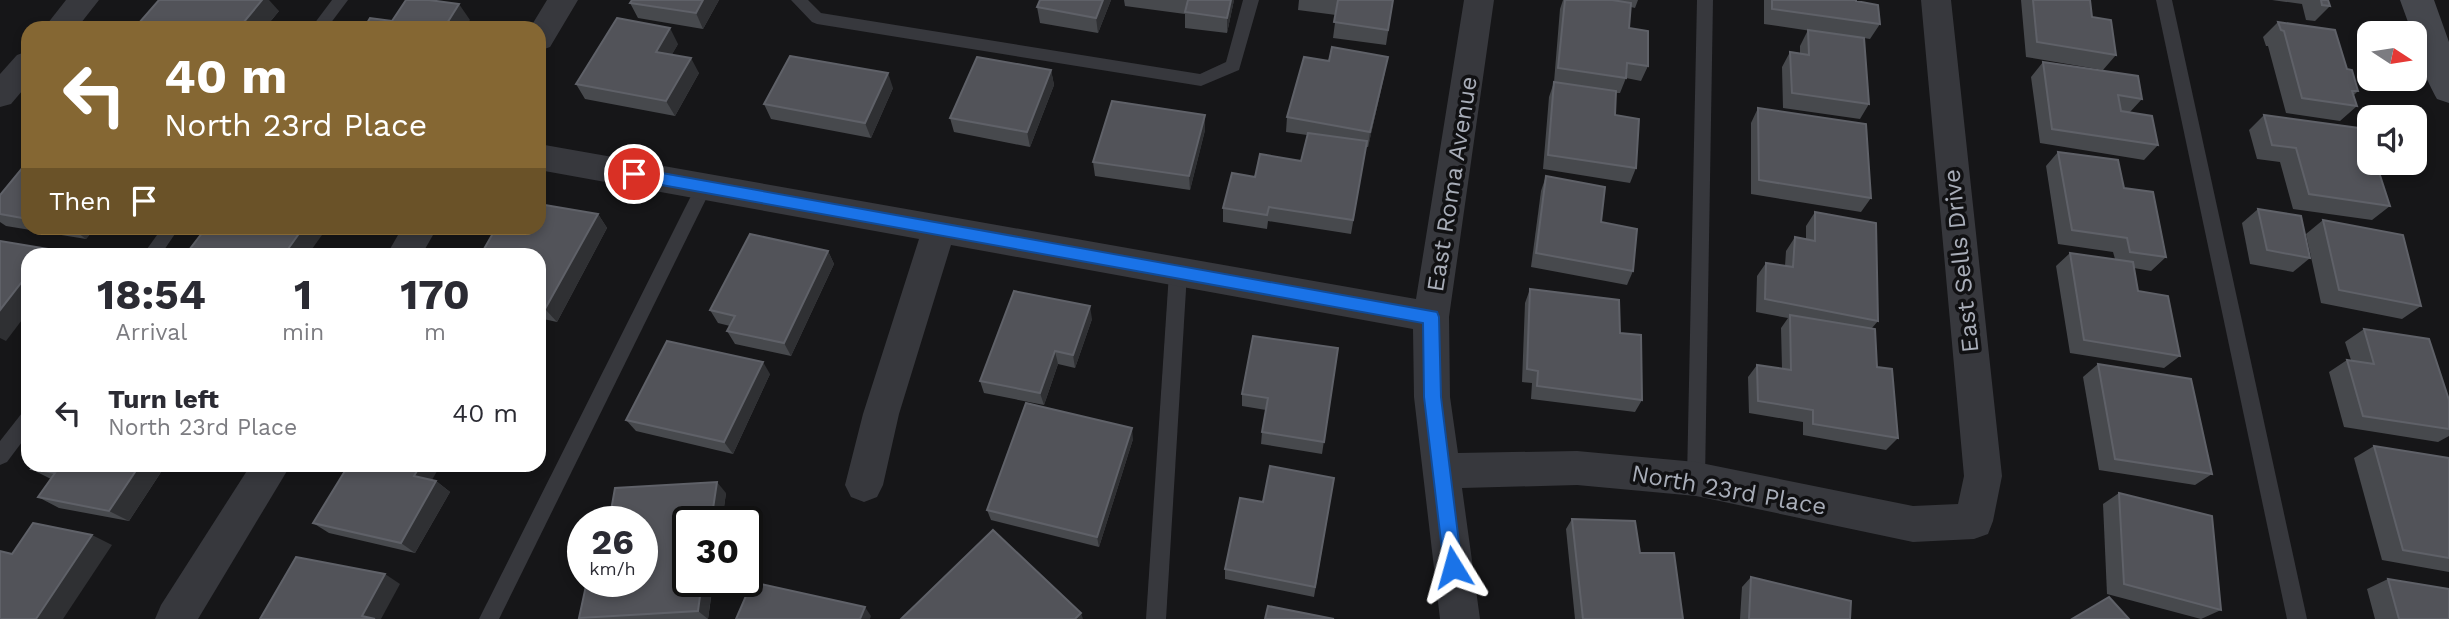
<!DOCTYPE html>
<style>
body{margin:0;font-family:"Work Sans",sans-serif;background:#f7f7f7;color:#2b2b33;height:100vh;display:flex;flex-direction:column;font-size:26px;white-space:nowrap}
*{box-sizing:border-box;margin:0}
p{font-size:23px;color:#7c7c81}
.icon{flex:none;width:38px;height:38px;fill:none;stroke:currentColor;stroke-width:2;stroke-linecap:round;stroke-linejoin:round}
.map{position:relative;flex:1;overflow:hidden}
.details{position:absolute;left:21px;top:248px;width:525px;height:224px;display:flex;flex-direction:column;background:#fff;border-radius:21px;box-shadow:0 4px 10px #0003}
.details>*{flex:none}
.top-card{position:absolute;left:21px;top:21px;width:525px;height:214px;border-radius:21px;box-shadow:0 4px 10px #0003;background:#856733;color:#fff;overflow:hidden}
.needle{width:46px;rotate:102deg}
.fabs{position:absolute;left:2357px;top:21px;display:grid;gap:14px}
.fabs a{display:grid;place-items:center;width:70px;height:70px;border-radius:14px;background:#fff;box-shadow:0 4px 10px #0003;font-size:35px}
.speed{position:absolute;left:567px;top:506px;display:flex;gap:14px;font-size:35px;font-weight:700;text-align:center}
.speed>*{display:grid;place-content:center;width:91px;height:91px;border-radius:50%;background:#fff;box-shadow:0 4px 10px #0003;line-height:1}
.speed small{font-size:18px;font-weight:400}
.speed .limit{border:4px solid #111;border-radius:10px;background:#fff;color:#111}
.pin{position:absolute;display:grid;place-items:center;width:60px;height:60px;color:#fff;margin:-30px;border:4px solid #fff;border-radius:50%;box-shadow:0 2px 7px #0007}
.me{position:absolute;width:77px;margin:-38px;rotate:352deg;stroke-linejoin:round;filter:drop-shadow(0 0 5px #0008)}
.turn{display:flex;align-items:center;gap:24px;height:147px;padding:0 28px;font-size:32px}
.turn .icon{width:91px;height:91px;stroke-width:2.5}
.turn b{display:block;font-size:49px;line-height:60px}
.then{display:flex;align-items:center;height:66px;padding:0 28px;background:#0003;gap:14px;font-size:26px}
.eta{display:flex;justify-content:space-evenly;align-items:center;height:119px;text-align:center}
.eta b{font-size:42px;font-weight:700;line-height:49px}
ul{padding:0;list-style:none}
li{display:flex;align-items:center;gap:21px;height:91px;padding:0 28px}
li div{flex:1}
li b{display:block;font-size:26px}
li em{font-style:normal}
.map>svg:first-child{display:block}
</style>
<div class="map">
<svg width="2449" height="619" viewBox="0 0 2449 619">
<rect width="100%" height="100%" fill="#161618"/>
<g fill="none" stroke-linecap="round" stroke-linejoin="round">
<g fill="#37383d" fill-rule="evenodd">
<path d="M 332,0 L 348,0 L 327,28 L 311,28 Z"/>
<path d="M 791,0 L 808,0 L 821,13 L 1200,74 L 1226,62 L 1243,0 L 1259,0 L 1239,70 L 1201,86 L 817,24 L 812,22 Z"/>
<path d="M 1697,0 L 1713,0 L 1705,479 L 1703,485 L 1696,488 L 1689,485 L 1687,479 Z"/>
<path d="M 2156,0 L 2172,0 L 2307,619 L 2287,619 Z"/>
<path d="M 704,180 L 710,182 L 712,187 L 499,619 L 479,619 L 698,182 Z"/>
<path d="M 162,228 L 179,228 L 160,256 L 142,256 Z"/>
<path d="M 1178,266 L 1184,268 L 1187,273 L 1166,619 L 1146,619 L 1169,273 L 1172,268 Z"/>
<path d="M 28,411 L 28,434 L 7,462 L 0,465 L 0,441 L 22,413 Z"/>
</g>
<g fill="#37383d" fill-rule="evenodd">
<path d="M 66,0 L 99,0 L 77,28 L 44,28 Z"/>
<path d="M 547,0 L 578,0 L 550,47 L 539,51 L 539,28 L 530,28 Z"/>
<path d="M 1464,0 L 1494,0 L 1449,317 L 1450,397 L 1458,453 L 1577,451 L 1696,462 L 1913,506 L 1958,504 L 1964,476 L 1921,0 L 1951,0 L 2002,476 L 1993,521 L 1988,534 L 1974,539 L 1913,542 L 1696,496 L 1577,485 L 1462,488 L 1480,619 L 1440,619 L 1414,397 L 1413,329 L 951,245 L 899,414 L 883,485 L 877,497 L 864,502 L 851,497 L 845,485 L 863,414 L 919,239 L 539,170 L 539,144 L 1416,299 Z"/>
<path d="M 28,51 L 28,84 L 11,104 L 0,107 L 0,74 L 17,55 Z"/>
<path d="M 402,228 L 437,228 L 421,256 L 386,256 Z"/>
<path d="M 250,466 L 290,466 L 198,619 L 155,619 L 161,605 Z"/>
</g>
<path fill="#45474d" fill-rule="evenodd" d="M 2400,0 L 2434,0 L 2449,42 L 2449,103 L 2437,99 C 2427,81 2415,54 2415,33 L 2412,33 Z"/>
</g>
<g fill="#47494d">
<path d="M 632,0 L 719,0 L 703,29 L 638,18 L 630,3 Z"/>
<path d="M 1111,0 L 1098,33 L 1040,23 L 1037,7 Z"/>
<path d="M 1124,0 L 1234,0 L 1227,33 L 1185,28 L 1185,14 L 1125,6 Z"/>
<path d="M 1299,0 L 1393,0 L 1386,45 L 1333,38 L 1336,15 L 1298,10 Z"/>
<path d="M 1563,0 L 1638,0 L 1635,8 L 1631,7 L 1629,28 L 1648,66 L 1641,81 L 1626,78 L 1620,93 L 1616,93 L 1615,115 L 1636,168 L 1630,183 L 1543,169 L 1549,97 L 1554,82 L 1560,9 Z"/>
<path d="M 1764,0 L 1856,0 L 1856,1 L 1880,24 L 1870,39 L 1864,38 L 1869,104 L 1860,119 L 1783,108 L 1782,67 L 1790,52 L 1800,53 L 1800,46 L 1808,30 L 1818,32 L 1764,24 Z"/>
<path d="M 2021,0 L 2090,0 L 2092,17 L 2116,55 L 2103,70 L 2026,57 Z"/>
<path d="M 2272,0 L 2328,0 L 2330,6 L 2315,21 L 2306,20 L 2302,4 Z"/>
<path d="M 279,11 L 265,28 L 143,28 L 138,24 Z"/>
<path d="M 2278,22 L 2347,69 L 2358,91 L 2354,95 L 2357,106 L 2340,121 L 2286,113 L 2268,46 L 2266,46 L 2263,37 Z"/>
<path d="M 678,44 L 672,54 L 699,73 L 675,116 L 585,99 L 576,84 Z"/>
<path d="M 2043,62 L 2142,99 L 2130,112 L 2158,145 L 2144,160 L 2040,143 L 2031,77 Z"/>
<path d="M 1051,70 L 1054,85 L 1030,147 L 954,132 L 950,118 Z"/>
<path d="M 1385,72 L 1368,147 L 1366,147 L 1351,234 L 1268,221 L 1267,229 L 1223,222 L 1223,208 L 1255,177 L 1301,161 L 1307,135 L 1286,132 L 1287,117 Z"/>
<path d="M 893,88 L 871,138 L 771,119 L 764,104 Z"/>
<path d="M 1758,108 L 1871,198 L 1861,212 L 1751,194 L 1751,123 Z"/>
<path d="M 1205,115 L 1205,130 L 1190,190 L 1095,176 L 1093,162 Z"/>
<path d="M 2264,115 L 2390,206 L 2372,220 L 2293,209 L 2280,162 L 2257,159 L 2249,130 Z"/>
<path d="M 2058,152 L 2124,188 L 2166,257 L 2151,271 L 2134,268 L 2138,291 L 2180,356 L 2164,368 L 2070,353 L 2056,266 L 2070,253 L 2115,259 L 2113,252 L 2058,244 L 2046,166 Z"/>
<path d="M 28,161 L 28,228 L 95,228 L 86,239 L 6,226 L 0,222 L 0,195 Z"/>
<path d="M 1546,176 L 1601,222 L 1633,271 L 1627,285 L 1531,267 L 1541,191 Z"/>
<path d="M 2258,209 L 2310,258 L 2293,272 L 2250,264 L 2242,223 Z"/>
<path d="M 1815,212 L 1878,321 L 1872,328 L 1877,367 L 1898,438 L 1886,450 L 1803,435 L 1803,422 L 1749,413 L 1748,377 L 1757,365 L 1782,369 L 1781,328 L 1788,318 L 1756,312 L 1757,276 L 1766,263 L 1785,266 L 1786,251 L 1795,237 L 1806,239 L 1806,226 Z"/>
<path d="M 598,214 L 607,228 L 557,322 L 539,318 L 539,256 Z"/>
<path d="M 2323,220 L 2421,306 L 2402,319 L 2321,303 L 2306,234 Z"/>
<path d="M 828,251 L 834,264 L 791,356 L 735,344 L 727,331 L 730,326 L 718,323 L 710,310 Z"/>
<path d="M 1530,289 L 1620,333 L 1642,400 L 1635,412 L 1531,399 L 1532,383 L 1522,382 L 1525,303 Z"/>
<path d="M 1092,319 L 1075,368 L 1058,364 L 1044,405 L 984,393 L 980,381 Z"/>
<path d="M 2364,329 L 2449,429 L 2449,436 L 2438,442 L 2344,427 L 2329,372 L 2347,360 L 2351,360 L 2345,342 Z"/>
<path d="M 1338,348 L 1322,454 L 1261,444 L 1262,432 L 1266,410 L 1242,406 L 1242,394 Z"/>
<path d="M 2098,364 L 2212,474 L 2195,485 L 2099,470 L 2083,377 Z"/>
<path d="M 770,374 L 733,454 L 636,431 L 626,420 Z"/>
<path d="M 1133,439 L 1099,547 L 991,520 L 987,510 Z"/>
<path d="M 2374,446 L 2449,458 L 2449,572 L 2382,560 L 2354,458 Z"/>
<path d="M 33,466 L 165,466 L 129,521 L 59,508 L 38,497 L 51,479 L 31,469 Z"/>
<path d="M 1334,478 L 1314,597 L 1225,579 L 1225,569 L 1263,502 Z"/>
<path d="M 432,480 L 436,481 L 450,492 L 415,553 L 329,533 L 313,523 Z"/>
<path d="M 726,493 L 708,619 L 581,619 L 579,618 L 642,581 Z"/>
<path d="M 2119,493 L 2221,610 L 2201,619 L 2107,594 L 2103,504 Z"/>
<path d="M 1572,519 L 1640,553 L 1683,619 L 1575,619 L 1566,529 Z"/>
<path d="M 1751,577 L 1850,619 L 1740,619 L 1742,587 Z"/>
<path d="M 2388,579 L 2449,619 L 2375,619 L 2367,589 Z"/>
</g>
<g fill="#2f3033">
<path d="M 262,0 L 269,0 L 279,11 L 265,28 L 239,28 Z"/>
<path d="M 703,0 L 719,0 L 703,29 L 696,13 Z"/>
<path d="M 1103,0 L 1111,0 L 1098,33 L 1096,18 Z"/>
<path d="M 1231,0 L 1234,0 L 1227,33 L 1227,18 Z"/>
<path d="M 459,4 L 470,20 L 465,28 L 444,28 Z"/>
<path d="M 670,28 L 678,44 L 665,67 L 656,52 Z"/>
<path d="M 1388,57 L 1385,72 L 1368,147 L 1370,132 Z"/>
<path d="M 691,58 L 699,73 L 675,116 L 666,101 Z"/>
<path d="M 1051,70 L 1054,85 L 1030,147 L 1027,132 Z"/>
<path d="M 888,73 L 893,88 L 871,138 L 865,123 Z"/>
<path d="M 1205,115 L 1205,130 L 1190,190 L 1189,176 Z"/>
<path d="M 598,214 L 607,228 L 557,322 L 545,309 Z"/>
<path d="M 71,228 L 95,228 L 86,239 Z"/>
<path d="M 303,228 L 327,228 L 307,256 L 283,256 Z"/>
<path d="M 48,249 L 56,256 L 43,256 Z"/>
<path d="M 828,251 L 834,264 L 791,356 L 784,343 Z"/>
<path d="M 28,274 L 28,312 L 6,341 L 0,338 L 0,310 Z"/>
<path d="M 1090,306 L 1092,319 L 1075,368 L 1073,355 Z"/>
<path d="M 1055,351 L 1058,364 L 1044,405 L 1040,393 Z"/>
<path d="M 763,362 L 770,374 L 733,454 L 724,442 Z"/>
<path d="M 1132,428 L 1133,439 L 1099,547 L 1097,537 Z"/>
<path d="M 139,466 L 165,466 L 129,521 L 109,511 Z"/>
<path d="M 420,466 L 440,466 L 428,487 L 414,476 Z"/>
<path d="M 436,481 L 450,492 L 415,553 L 401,543 Z"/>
<path d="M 717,482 L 726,493 L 722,522 L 711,522 Z"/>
<path d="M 92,535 L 112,545 L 63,619 L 36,619 Z"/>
<path d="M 385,574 L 400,584 L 381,619 L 367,619 L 362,616 Z"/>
<path d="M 702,581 L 713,581 L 708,619 L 698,611 Z"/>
<path d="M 865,607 L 871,616 L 870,619 L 860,619 Z"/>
<path d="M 1081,613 L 1083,619 L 1075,619 Z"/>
</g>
<g fill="#525359" stroke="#5f6168" stroke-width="2">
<path d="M 159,0 L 262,0 L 239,28 L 161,28 L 138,24 Z"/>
<path d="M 406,0 L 429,0 L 459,4 L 444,28 L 364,28 L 370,18 L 392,21 Z"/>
<path d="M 632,0 L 703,0 L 696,13 L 630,3 Z"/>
<path d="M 1040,0 L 1103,0 L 1096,18 L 1037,7 Z"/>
<path d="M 1188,0 L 1231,0 L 1227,18 L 1185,12 Z"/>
<path d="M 1338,0 L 1393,0 L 1388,30 L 1334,22 Z"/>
<path d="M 1565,0 L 1612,0 L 1631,3 L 1629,28 L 1648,31 L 1648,66 L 1627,63 L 1626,78 L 1558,68 Z"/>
<path d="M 1772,0 L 1856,0 L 1856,1 L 1878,5 L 1880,24 L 1772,9 Z"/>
<path d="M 2033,0 L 2090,0 L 2092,17 L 2111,20 L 2116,55 L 2037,42 Z"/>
<path d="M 2321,0 L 2328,0 L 2330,6 L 2322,5 Z"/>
<path d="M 617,18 L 670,28 L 656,52 L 691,58 L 666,101 L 576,84 Z"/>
<path d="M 2278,22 L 2335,30 L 2347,69 L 2352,70 L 2358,91 L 2352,91 L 2357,106 L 2302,98 L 2284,31 L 2281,30 Z"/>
<path d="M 1808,30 L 1864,38 L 1869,104 L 1792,93 L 1790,52 L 1809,55 Z"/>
<path d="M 1332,47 L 1388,57 L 1370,132 L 1287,117 L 1304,57 L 1329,61 Z"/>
<path d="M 790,56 L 888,73 L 865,123 L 764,104 Z"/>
<path d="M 977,57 L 1051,70 L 1027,132 L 950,118 Z"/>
<path d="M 2043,62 L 2138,76 L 2142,99 L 2118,95 L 2121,111 L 2152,116 L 2158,145 L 2052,129 Z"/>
<path d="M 1554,82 L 1616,91 L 1615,115 L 1639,119 L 1636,168 L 1548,155 Z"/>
<path d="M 1112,101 L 1205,115 L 1189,176 L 1093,162 Z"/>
<path d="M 1758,108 L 1866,124 L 1871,198 L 1759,180 Z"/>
<path d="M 2264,115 L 2366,129 L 2370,141 L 2370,163 L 2376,163 L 2390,206 L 2309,194 L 2296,148 L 2272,145 Z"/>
<path d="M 1308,133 L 1367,141 L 1353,220 L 1269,207 L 1267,215 L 1223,208 L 1232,173 L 1255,177 L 1260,154 L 1301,161 Z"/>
<path d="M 2058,152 L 2118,160 L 2124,188 L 2153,192 L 2166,257 L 2130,252 L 2127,238 L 2072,230 Z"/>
<path d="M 28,161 L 28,219 L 0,214 L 0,195 Z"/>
<path d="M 1546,176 L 1605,187 L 1601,222 L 1637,229 L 1633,271 L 1536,253 Z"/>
<path d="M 539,204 L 598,214 L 545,309 L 539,307 L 539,256 L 480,256 L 496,228 L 539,228 Z"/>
<path d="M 2258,209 L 2301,216 L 2310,258 L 2267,250 Z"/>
<path d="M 1815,212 L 1876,223 L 1878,321 L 1765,299 L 1766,263 L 1793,267 L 1795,237 L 1815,241 Z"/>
<path d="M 2323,220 L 2403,235 L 2421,306 L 2339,290 Z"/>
<path d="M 206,228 L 303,228 L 283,256 L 193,256 L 186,254 Z"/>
<path d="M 750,234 L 828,251 L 784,343 L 727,331 L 735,316 L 710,310 Z"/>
<path d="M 0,241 L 48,249 L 43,256 L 28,256 L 28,274 L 0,310 Z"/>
<path d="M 2070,253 L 2133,262 L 2138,291 L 2168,296 L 2180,356 L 2084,340 Z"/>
<path d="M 1530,289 L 1619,300 L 1620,333 L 1641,335 L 1642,400 L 1537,386 L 1538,371 L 1527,369 Z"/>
<path d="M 1014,291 L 1090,306 L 1073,355 L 1055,351 L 1040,393 L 980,381 Z"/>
<path d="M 1790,315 L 1875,329 L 1877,367 L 1892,369 L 1898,438 L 1813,424 L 1813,410 L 1758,401 L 1757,365 L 1791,370 Z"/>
<path d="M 2364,329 L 2429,339 L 2449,400 L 2449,429 L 2363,416 L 2347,360 L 2374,364 Z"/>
<path d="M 1253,336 L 1338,348 L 1324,442 L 1262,432 L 1268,398 L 1242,394 Z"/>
<path d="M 667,341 L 763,362 L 724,442 L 626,420 Z"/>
<path d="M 2098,364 L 2191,379 L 2212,474 L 2115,459 Z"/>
<path d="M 1026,403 L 1132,428 L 1097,537 L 987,510 Z"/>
<path d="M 2374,446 L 2449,458 L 2449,558 L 2403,550 Z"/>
<path d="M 33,466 L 139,466 L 109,511 L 38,497 L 55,473 L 31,469 Z"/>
<path d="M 348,466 L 420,466 L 414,476 L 436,481 L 401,543 L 313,523 Z"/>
<path d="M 1270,466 L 1334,478 L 1315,587 L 1225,569 L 1240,498 L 1263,502 Z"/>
<path d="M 717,482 L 711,522 L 688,522 L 688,581 L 702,581 L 698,611 L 579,618 L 587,581 L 642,581 L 642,522 L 609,522 L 615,488 Z"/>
<path d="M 2119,493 L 2212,516 L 2221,610 L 2124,584 Z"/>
<path d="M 1572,519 L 1635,521 L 1640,553 L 1674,553 L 1683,619 L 1583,619 Z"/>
<path d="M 33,523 L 92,535 L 36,619 L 0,619 L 0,551 L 12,554 Z"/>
<path d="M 993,530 L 1081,613 L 1075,619 L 901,619 Z"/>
<path d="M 296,557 L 385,574 L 362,616 L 375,619 L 260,619 Z"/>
<path d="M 1751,577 L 1851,601 L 1850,619 L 1749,619 Z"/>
<path d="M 2388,579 L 2449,589 L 2449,619 L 2399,619 Z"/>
<path d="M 752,582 L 865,607 L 860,619 L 736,619 Z"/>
<path d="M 2109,597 L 2129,619 L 2072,619 Z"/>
<path d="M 1268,606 L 1334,619 L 1265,619 Z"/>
</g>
<path fill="#1a73e8" stroke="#114b97" stroke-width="2" d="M 634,168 L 1437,312 L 1439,317 L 1441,397 L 1462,567 L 1459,573 L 1453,575 L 1447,573 L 1444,567 L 1424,397 L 1423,323 L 634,180 L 626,174 Z"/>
<g text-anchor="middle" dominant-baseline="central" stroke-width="7" stroke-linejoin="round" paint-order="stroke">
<g font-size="24" fill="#a8adb8" stroke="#111113">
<text transform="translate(1452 184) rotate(-81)">East Roma Avenue</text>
<text transform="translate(1961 261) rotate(-96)">East Sells Drive</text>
<text transform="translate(1729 490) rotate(10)">North 23rd Place</text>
</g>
</g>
</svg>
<div class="fabs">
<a><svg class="needle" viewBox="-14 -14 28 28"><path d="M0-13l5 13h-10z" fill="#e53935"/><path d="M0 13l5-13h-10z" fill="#7c7c81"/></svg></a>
<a><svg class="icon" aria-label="sound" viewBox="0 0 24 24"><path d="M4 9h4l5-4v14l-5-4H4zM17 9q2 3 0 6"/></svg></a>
</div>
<div class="speed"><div>26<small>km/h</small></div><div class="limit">30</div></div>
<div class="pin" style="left:634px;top:174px;background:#d93025"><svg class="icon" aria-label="arrive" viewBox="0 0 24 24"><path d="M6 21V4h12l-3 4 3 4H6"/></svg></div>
<svg class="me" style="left:1453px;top:567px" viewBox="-20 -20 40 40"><path d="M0-17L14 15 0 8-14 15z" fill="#1a73e8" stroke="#fff" stroke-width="4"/></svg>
<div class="top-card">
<div class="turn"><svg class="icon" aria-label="left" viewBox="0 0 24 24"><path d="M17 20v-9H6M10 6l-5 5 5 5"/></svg><div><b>40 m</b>North 23rd Place</div></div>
<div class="then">Then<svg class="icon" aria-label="arrive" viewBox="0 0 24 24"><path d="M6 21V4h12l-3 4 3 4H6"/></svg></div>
</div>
<section class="details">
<div class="eta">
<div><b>18:54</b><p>Arrival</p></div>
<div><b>1</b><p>min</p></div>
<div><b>170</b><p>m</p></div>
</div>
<ul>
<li><svg class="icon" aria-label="left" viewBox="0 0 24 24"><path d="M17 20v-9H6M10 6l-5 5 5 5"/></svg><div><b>Turn left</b><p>North 23rd Place</p></div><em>40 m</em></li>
</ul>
</section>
</div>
